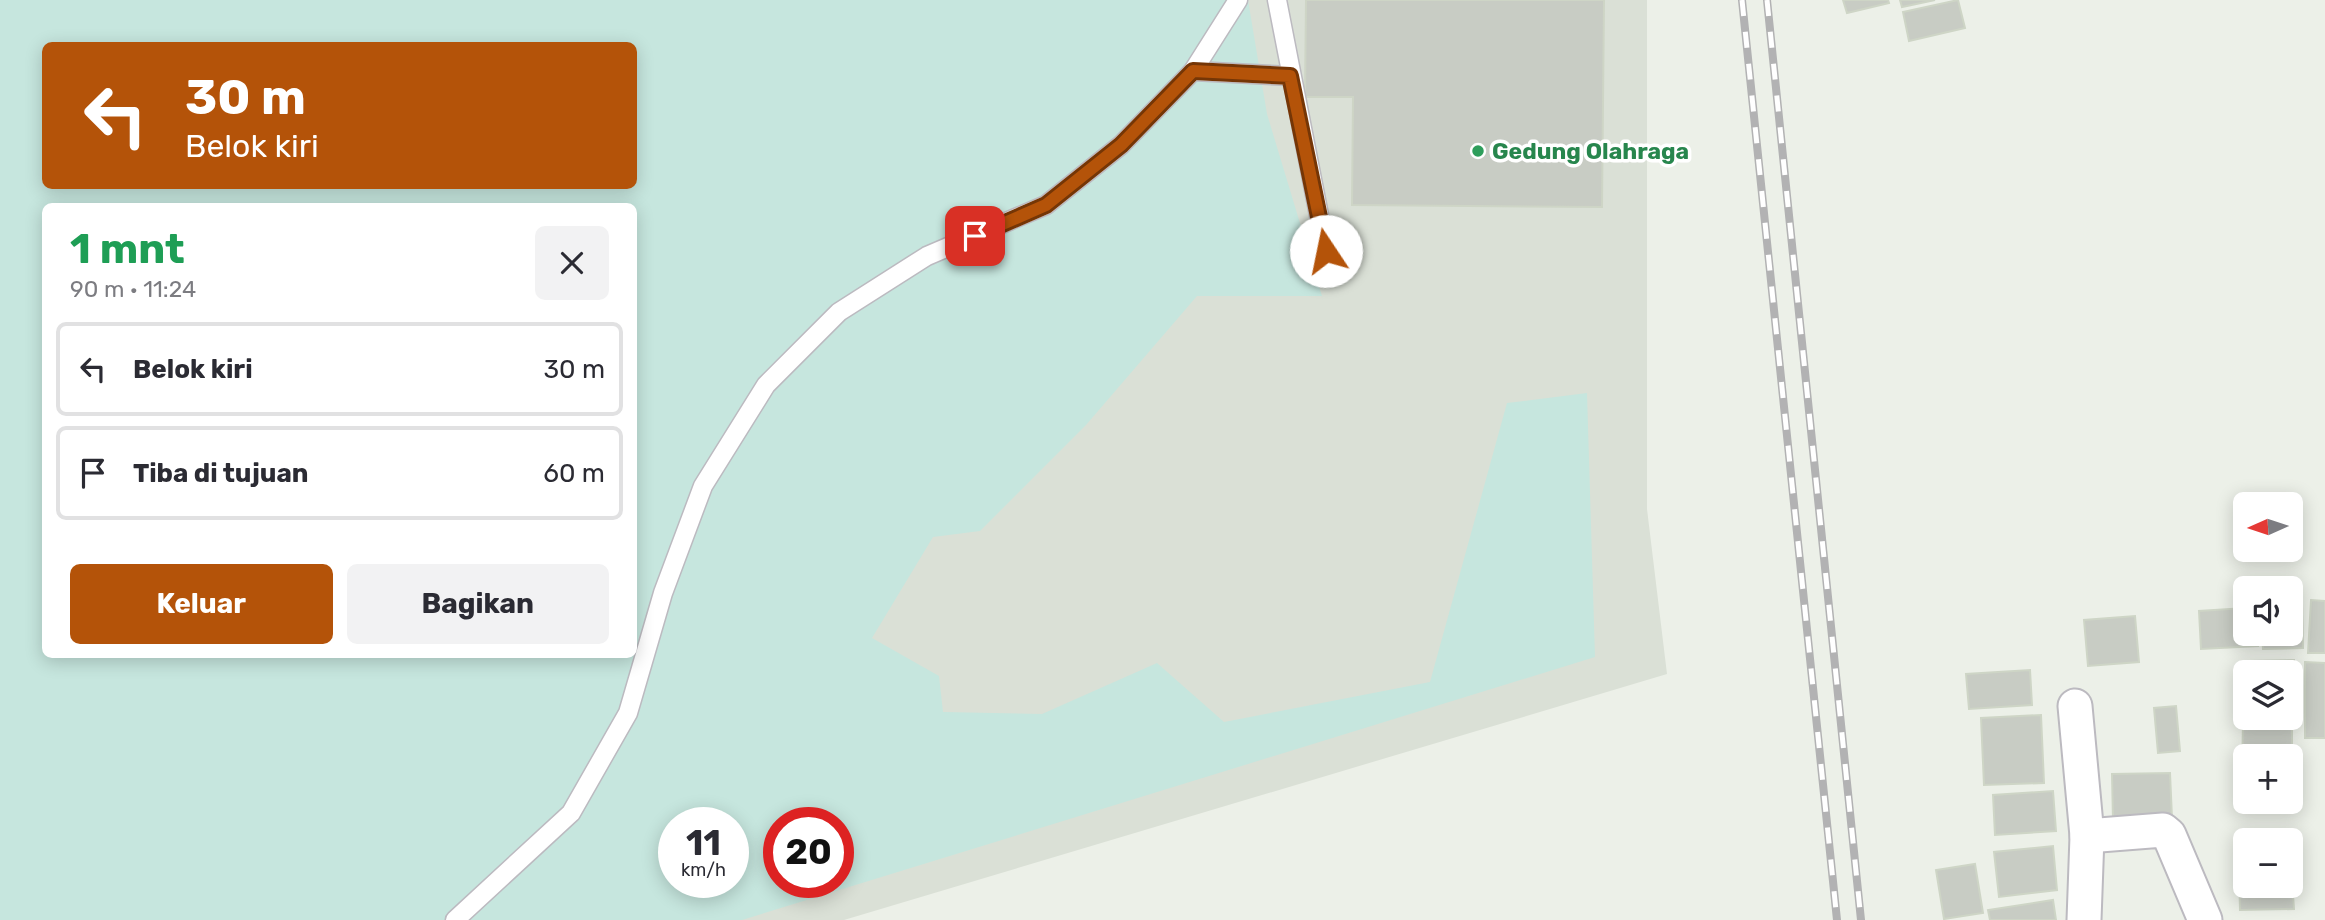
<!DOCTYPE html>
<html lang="id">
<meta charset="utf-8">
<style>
body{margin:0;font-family:Rubik,sans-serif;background:#f2f2f3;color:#2b2b33;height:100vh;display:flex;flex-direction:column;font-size:26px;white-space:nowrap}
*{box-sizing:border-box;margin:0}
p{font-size:23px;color:#7c7c81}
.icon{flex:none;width:38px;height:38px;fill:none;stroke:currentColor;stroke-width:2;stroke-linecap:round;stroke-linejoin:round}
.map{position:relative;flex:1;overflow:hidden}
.sheet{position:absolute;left:42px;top:203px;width:595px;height:455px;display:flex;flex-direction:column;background:#fff;border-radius:10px;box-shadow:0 4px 18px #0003}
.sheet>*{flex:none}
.banner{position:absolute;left:42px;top:42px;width:595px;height:147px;border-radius:10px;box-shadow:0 4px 18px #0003;background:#b45309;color:#fff;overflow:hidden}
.needle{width:46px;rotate:267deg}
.controls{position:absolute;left:2233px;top:492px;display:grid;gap:14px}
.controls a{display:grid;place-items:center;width:70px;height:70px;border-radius:10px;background:#fff;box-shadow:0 4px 18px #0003;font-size:35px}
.speed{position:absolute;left:658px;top:807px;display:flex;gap:14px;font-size:35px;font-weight:700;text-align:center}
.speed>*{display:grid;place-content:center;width:91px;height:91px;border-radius:50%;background:#fff;box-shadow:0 4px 18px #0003;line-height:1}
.speed small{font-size:18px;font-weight:400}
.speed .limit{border:10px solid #d22;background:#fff;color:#111}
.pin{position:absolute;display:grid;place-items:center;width:60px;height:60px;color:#fff;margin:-30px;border-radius:14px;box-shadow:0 4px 10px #0006}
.me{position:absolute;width:77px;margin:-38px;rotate:349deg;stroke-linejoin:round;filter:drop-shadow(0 0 5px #0008)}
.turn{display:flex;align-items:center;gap:24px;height:147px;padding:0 28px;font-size:32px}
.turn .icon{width:91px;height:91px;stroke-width:2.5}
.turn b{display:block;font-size:49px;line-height:60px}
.round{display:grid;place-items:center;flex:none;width:74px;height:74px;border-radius:10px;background:#f2f2f3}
.head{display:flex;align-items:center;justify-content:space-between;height:119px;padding:0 28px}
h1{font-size:42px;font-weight:700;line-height:52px;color:#1e9e55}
.primary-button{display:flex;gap:14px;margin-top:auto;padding:14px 28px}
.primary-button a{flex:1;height:80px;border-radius:10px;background:#b45309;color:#fff;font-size:28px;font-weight:700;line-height:80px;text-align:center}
.primary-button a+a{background:#f2f2f3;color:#2b2b33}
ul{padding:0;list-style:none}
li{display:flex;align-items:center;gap:21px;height:94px;margin:0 14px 10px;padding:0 14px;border:4px solid #e1e1e2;border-radius:10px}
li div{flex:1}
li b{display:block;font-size:26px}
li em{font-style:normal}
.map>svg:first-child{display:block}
</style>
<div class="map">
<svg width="2325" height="920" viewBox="0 0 2325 920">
<rect width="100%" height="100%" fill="#ecf0e8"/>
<path fill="#dae0d6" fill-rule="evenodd" d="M 0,0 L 1647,0 L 1647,509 L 1667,674 L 844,920 L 0,920 ZM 46,46 L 634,46 L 634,186 L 46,186 ZM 46,206 L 634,206 L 634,654 L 46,654 ZM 674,822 L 733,822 L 733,882 L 674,882 ZM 779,822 L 838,822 L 838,882 L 779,882 Z"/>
<path fill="#c6e6de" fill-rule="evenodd" d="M 0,0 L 1248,0 L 1267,114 L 1322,296 L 1197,296 L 1086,425 L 980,531 L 933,537 L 872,638 L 939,676 L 943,712 L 1042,714 L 1157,663 L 1224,722 L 1430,682 L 1507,403 L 1587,393 L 1595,657 L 742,920 L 0,920 ZM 46,46 L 634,46 L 634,186 L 46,186 ZM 46,206 L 634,206 L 634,654 L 46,654 ZM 674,822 L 733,822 L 733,882 L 674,882 ZM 779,822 L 838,822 L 838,882 L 779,882 Z"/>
<g fill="#c8ccc4" stroke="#ced5c6" stroke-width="2">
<path d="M 1306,0 L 1604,0 L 1602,207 L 1352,205 L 1353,97 L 1305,97 Z"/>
<path d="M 1843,0 L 1888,0 L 1889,3 L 1847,13 Z"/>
<path d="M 1900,0 L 1935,0 L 1902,7 Z"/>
<path d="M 1958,0 L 1965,28 L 1909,41 L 1903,12 Z"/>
<path d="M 2311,600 L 2325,601 L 2325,653 L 2308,653 Z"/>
<path d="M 2291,603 L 2302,603 L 2303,648 L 2263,649 L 2262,634 L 2291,634 Z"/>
<path d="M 2245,608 L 2245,634 L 2257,634 L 2258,646 L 2201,649 L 2199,611 Z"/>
<path d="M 2135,616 L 2139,662 L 2088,666 L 2084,620 Z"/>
<path d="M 2294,660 L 2295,716 L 2291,716 L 2291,672 L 2251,672 L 2251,661 Z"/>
<path d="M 2305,662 L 2325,663 L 2325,738 L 2305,738 Z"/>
<path d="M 2030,670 L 2032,705 L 1969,709 L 1966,674 Z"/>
<path d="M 2176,706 L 2180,751 L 2158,753 L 2154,708 Z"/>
<path d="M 2041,715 L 2044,783 L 1984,785 L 1981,718 Z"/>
<path d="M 2243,721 L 2292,721 L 2292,777 L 2291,756 L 2245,756 L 2245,777 L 2242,777 Z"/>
<path d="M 2170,773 L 2172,818 L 2113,820 L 2112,774 Z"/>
<path d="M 2053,791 L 2056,831 L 1995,835 L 1993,795 Z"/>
<path d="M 2053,846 L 2057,890 L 1999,897 L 1994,852 Z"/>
<path d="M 1975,864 L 1983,913 L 1944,919 L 1936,870 Z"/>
<path d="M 2291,866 L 2294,909 L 2240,910 L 2239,868 L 2245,868 L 2245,886 L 2291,886 Z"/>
<path d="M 2053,900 L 2056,920 L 1990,920 L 1988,910 Z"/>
</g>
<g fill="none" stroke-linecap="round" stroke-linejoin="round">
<defs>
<g id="lane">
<path d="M 1277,0 L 1326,251"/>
<path d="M 1193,71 L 1290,76"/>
<path d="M 455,920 L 571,813 L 628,713 L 663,593 L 703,486 L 766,385 L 839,312 L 927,256 L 1046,205 L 1121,145 L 1193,71 L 1238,0"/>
</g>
<g id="street">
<path d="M 2075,706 L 2087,836 L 2163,830 L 2169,835 L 2205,920"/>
<path d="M 2084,920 L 2087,836"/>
</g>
</defs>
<use href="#lane" stroke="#bcbac0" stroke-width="21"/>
<use href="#street" stroke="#bcbac0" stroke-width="37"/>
<use href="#lane" stroke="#fff" stroke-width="18"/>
<use href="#street" stroke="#fff" stroke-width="33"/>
<defs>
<g id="rail">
<path d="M 1742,0 L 1837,920"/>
<path d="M 1767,0 L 1861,920"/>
</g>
</defs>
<use href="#rail" stroke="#b2b2b3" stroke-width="8"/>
<use href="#rail" stroke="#fff" stroke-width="5" stroke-dasharray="16" stroke-linecap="butt"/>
</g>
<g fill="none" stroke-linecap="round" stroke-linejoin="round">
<defs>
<path id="route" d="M 975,236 L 1046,205 L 1121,145 L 1193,71 L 1290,76 L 1326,251"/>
</defs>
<use href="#route" stroke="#753606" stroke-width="18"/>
<use href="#route" stroke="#b45309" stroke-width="12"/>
</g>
<circle fill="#2e9e5b" stroke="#fff" stroke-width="2.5" cx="1478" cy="151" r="7"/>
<g text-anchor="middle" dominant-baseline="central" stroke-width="7" stroke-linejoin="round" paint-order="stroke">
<g font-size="23" font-weight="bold" fill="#27864d" stroke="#fff" text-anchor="start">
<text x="1492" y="151">Gedung Olahraga</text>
</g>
</g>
</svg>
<div class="controls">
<a><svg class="needle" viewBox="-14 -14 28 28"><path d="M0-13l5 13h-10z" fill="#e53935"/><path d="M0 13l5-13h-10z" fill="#7c7c81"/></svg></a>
<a><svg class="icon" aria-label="sound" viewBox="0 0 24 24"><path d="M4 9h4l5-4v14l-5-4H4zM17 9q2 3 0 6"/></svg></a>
<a><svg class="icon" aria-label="layers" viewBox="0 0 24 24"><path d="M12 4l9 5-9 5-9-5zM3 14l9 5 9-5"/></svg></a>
<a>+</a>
<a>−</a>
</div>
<div class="speed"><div>11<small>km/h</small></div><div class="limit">20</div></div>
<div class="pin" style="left:975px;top:236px;background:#d93025"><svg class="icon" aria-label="arrive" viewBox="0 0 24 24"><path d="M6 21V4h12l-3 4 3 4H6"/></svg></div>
<svg class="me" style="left:1326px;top:251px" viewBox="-20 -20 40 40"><circle r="19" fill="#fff"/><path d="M0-13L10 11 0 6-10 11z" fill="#b45309"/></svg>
<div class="banner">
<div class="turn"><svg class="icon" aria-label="left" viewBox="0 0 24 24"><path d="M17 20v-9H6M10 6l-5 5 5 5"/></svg><div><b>30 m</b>Belok kiri</div></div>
</div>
<section class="sheet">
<div class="head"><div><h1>1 mnt</h1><p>90 m · 11:24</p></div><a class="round"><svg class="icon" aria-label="close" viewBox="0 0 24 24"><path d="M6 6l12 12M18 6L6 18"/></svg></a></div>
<ul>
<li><svg class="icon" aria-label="left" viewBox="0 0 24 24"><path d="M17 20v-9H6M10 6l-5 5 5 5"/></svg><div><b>Belok kiri</b></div><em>30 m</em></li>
<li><svg class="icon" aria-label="arrive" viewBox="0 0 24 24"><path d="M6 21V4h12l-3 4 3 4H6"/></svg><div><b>Tiba di tujuan</b></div><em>60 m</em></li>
</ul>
<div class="primary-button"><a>Keluar</a><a>Bagikan</a></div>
</section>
</div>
